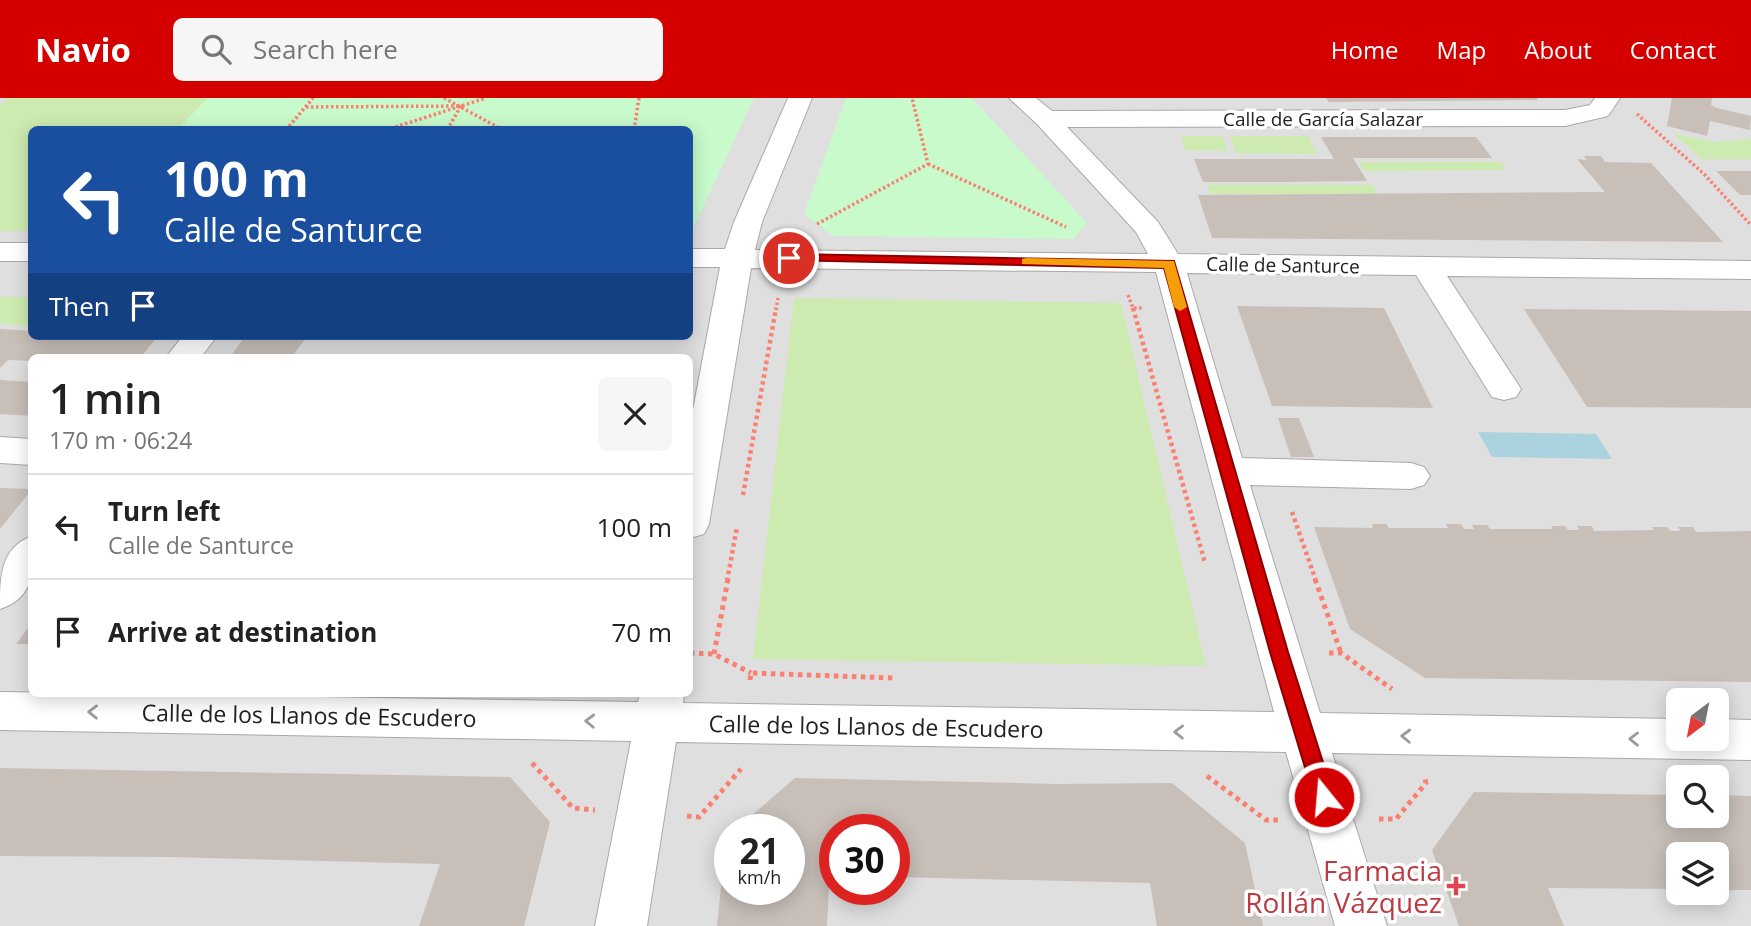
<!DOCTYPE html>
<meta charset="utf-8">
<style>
body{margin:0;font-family:"Open Sans",sans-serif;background:#f6f6f6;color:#222;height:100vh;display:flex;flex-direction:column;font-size:26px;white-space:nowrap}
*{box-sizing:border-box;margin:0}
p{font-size:23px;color:#767676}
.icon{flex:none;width:38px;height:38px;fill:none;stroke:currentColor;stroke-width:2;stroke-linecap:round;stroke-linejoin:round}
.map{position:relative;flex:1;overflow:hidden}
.side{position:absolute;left:28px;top:256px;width:665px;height:343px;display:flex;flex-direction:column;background:#fff;border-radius:10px;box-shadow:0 4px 18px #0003}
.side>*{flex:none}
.guide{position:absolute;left:28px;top:28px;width:665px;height:214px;border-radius:10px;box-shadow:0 4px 18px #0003;background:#1a4fa0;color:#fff;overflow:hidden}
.needle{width:46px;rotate:212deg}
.fabs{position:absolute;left:1666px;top:590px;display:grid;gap:14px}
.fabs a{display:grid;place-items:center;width:63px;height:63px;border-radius:10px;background:#fff;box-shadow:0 4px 18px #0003;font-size:35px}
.speed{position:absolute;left:714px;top:716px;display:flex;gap:14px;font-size:35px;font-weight:700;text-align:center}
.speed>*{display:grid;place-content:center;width:91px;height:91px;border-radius:50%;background:#fff;box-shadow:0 4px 18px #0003;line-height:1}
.speed small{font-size:18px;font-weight:400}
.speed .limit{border:10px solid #d22;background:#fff;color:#111}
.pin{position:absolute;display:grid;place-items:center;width:60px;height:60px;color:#fff;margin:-30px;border:4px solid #fff;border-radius:50%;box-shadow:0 2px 7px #0007}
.me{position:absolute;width:77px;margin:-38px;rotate:343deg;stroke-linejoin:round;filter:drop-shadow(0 0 5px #0008)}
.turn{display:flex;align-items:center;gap:24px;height:147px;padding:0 21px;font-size:32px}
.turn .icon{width:91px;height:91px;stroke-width:2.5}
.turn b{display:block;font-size:49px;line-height:60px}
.then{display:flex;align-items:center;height:66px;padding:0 21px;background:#0003;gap:14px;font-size:26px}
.round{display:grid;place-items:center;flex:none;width:74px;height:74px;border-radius:10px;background:#f6f6f6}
.summary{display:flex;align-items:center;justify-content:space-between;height:119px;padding:0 21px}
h1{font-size:42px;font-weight:600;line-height:52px}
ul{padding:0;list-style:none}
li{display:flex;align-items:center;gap:21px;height:105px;padding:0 21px;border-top:2px solid #e0e0e0}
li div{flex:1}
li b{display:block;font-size:26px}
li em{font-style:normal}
header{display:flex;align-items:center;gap:42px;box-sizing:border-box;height:98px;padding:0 35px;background:#d40000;color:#fff}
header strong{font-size:33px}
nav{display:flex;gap:38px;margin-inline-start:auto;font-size:24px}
.search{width:490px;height:63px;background:#f6f6f6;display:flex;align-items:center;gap:18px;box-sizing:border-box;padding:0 24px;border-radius:10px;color:#767676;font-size:26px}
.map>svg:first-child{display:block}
</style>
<header>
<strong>Navio</strong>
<div class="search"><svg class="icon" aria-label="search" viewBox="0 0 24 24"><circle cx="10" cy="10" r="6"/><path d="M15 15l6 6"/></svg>Search here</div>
<nav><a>Home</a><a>Map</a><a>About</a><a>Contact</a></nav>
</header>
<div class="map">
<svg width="1751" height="828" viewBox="0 0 1751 828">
<rect width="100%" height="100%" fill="#f2efe9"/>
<path fill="#e0dfdf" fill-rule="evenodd" d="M 0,0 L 1751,0 L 1751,828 L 0,828 ZM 32,32 L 690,32 L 690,238 L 32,238 ZM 32,259 L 690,259 L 690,595 L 32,595 ZM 1678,602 L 1717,602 L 1717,640 L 1678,640 ZM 1678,679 L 1717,679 L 1717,718 L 1678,718 ZM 730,732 L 789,732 L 789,791 L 730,791 ZM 835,732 L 894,732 L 894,791 L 835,791 ZM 1678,756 L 1717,756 L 1717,794 L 1678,794 Z"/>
<g fill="#cdebb0">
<path d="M 8,0 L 260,0 L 249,31 L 32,32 L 31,133 L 0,133 L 0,7 Z"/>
<path d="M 1673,35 L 1713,44 L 1751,41 L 1751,61 L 1701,61 Z"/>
<path d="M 1181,38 L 1223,38 L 1227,53 L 1185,52 Z"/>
<path d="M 1230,38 L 1308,38 L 1317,56 L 1236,55 Z"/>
<path d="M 1359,64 L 1501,64 L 1506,72 L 1364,73 Z"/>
<path d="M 1207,87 L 1373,87 L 1378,96 L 1211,96 Z"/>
<path d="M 0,199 L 31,199 L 31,228 L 0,226 Z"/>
<path d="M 794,200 L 1121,205 L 1206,568 L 753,561 Z"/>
</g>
<g fill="#c8facc">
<path d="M 208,0 L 754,0 L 690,137 L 690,32 L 178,31 Z"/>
<path d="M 846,0 L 972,0 L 1087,125 L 1073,141 L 833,138 L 804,116 Z"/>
</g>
<path fill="#aad3df" d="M 1478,334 L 1596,336 L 1612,361 L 1492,359 Z"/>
<g fill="#c7bfb8">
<path d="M 1326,0 L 1537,0 L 1537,2 L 1329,4 Z"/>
<path d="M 1672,0 L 1712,0 L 1711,7 L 1717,10 L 1751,18 L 1750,32 L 1710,23 L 1707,38 L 1667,28 Z"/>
<path d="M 1321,39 L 1476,39 L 1492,60 L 1353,60 L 1367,83 L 1285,84 L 1203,84 L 1194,61 L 1334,61 Z"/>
<path d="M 1584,58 L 1601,58 L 1605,64 L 1651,65 L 1723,144 L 1212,140 L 1198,97 L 1605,94 L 1577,61 L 1587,62 Z"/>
<path d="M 1716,73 L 1751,73 L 1751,97 L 1740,97 Z"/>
<path d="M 1237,208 L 1384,210 L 1433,310 L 1272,308 Z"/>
<path d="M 1524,211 L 1751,213 L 1751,310 L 1587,309 Z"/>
<path d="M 0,231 L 32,233 L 32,238 L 158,238 L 141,259 L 32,259 L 32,263 L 8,262 L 0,270 Z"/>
<path d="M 245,238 L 416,238 L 414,242 L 305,241 L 292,259 L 230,259 Z"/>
<path d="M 0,282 L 32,284 L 32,318 L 0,316 Z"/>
<path d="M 1278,320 L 1299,320 L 1314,359 L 1291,359 Z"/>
<path d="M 0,390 L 32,391 L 0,431 Z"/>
<path d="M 1372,426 L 1386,426 L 1389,430 L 1448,430 L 1446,426 L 1461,426 L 1464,431 L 1474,431 L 1472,427 L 1487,427 L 1490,431 L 1553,431 L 1551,428 L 1565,428 L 1568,432 L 1579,432 L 1577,428 L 1592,428 L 1594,433 L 1654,432 L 1652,429 L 1667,429 L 1670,433 L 1681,433 L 1678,429 L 1693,429 L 1696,434 L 1751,433 L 1751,584 L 1425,580 L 1350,531 L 1314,429 L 1373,430 Z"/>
<path d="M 32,525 L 32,546 L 16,546 Z"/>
<path d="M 0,670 L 510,679 L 550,724 L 524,828 L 419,828 L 440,766 L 171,759 L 0,758 Z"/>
<path d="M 795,680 L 1057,686 L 1172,685 L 1245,745 L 1263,828 L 1157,828 L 1150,785 L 894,779 L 894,732 L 835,732 L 835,768 L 830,768 L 827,828 L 717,828 L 726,739 L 730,736 L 730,791 L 789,791 L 789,732 L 735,732 Z"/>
<path d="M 1474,694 L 1678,697 L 1678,718 L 1717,718 L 1717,697 L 1751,698 L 1751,792 L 1717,792 L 1717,756 L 1678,756 L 1678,791 L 1548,790 L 1564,828 L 1459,828 L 1432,752 Z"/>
</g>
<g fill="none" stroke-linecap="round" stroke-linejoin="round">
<defs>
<g id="minor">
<path d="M 788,0 L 812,0 L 762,124 L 755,152 L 1148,156 L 1136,134 L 1037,26 L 1009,0 L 1036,0 L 1052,13 L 1565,12 L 1590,7 L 1595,0 L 1620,0 L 1608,18 L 1565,28 L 1067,29 L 1158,124 L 1178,156 L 1751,163 L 1751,181 L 1447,178 L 1521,291 L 1516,299 L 1504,302 L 1492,299 L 1416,177 L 1187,175 L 1242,360 L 1411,365 L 1424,369 L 1430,378 L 1424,387 L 1411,391 L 1250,387 L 1320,615 L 1678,621 L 1678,640 L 1717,640 L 1717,621 L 1751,622 L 1751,662 L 1332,655 L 1387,828 L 1335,828 L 1286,654 L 676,644 L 647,828 L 595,828 L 631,643 L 0,632 L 0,594 L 638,604 L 640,595 L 684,595 L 683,605 L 1274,614 L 1156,174 L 751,170 L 709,426 L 704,436 L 690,440 L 690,328 L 720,169 L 690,169 L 690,151 L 725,151 L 734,124 Z"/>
<rect x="0" y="145" width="32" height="18"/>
<path d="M 183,238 L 217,238 L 201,259 L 166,259 Z"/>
<path d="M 0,339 L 32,341 L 32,367 L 0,365 Z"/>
<path d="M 32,438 C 32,470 37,499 0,511 C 0,479 0,450 32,438 Z"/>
</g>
</defs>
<use href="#minor" stroke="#a9a9a9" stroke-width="2"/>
<g stroke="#fa8072" stroke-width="3.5" stroke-dasharray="2.5 2.5" stroke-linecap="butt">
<path d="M 444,0 L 503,32"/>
<path d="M 306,9 L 461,8 L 447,32"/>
<path d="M 1637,16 L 1704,76 L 1751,127"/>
<path d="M 286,32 L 313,0"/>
<path d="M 386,32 L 486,0"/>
<path d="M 634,32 L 639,0"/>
<path d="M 928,66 L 1066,129"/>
<path d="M 817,126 L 928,66 L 912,0"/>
<path d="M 1128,197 L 1133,210 L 1142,210"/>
<path d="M 776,212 L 778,200"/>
</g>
<g stroke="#fa8072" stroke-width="4.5" stroke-dasharray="3.5 3.5" stroke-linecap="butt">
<path d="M 1133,210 L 1205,465"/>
<path d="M 743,397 L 776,210"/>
<path d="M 1292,414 L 1316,483"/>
<path d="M 727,483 L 737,429"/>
</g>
<g stroke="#fa8072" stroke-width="5" stroke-dasharray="4.5 4.5" stroke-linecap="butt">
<path d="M 1315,481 L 1341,555"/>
<path d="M 690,555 L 714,556 L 751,575"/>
<path d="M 1329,555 L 1341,555 L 1392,591"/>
<path d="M 714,556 L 728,481"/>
<path d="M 750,582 L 751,575 L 893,580"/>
<path d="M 532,665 L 573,710 L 595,712"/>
<path d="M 1207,678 L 1266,722 L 1279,722"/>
<path d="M 687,718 L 699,719 L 741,671"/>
<path d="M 1379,721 L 1396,721 L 1426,685 L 1425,681"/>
</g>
<use href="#minor" fill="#fff" fill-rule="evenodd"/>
</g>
<defs><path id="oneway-chevron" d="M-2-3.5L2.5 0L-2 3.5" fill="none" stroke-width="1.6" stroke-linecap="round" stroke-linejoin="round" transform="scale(1.75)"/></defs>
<g stroke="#9c9c9c">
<use href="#oneway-chevron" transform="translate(93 614) rotate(-179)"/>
<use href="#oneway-chevron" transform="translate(590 623) rotate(-178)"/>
<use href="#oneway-chevron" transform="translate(1179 634) rotate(-179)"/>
<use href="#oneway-chevron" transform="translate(1406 638) rotate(-178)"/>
<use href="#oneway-chevron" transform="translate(1634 641) rotate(-179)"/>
</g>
<path fill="#d40000" stroke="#8a0000" stroke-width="2" d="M 789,156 L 1174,163 L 1288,554 L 1334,699 L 1331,706 L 1324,708 L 1317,706 L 1314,699 L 1270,554 L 1164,170 L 784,162 L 784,157 Z"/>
<path fill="#f59e0b" d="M 1026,160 L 1174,163 L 1187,209 L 1180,213 L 1174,209 L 1164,170 L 1022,166 L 1022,161 Z"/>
<path fill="#e0444e" stroke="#fff" stroke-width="2.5" d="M1452.5 777.5h7v7h7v7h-7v7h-7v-7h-7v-7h7z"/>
<g text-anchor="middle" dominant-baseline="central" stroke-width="7" stroke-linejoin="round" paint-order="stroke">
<g font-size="19" fill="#222" stroke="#fff">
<text x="1323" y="21">Calle de García Salazar</text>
<text transform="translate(1283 167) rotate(1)">Calle de Santurce</text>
</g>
<g font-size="23" fill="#222" stroke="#fff">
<text transform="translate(309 617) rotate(1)">Calle de los Llanos de Escudero</text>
<text transform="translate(876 628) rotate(1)">Calle de los Llanos de Escudero</text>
</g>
<g font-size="28" fill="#be3a42" stroke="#fff" text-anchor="end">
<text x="1442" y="772">Farmacia<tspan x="1442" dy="32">Rollán Vázquez</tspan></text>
</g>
</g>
</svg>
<div class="fabs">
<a><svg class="needle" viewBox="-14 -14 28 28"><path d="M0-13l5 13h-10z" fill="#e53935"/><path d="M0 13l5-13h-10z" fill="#767676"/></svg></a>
<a><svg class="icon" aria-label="search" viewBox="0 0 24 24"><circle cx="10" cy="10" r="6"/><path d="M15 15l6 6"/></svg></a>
<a><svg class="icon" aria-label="layers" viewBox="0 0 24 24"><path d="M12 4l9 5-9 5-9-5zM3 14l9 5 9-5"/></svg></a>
</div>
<div class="speed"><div>21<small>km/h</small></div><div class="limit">30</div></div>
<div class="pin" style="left:789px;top:160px;background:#d93025"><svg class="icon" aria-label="arrive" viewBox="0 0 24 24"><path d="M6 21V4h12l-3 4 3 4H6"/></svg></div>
<svg class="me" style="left:1324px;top:699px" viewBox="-20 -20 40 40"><circle r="17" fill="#d40000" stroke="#fff" stroke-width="3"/><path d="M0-11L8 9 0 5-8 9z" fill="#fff"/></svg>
<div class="guide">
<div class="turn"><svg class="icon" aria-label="left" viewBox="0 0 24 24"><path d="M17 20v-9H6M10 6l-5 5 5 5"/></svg><div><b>100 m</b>Calle de Santurce</div></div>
<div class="then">Then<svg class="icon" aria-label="arrive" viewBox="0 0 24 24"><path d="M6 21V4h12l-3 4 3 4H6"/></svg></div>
</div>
<section class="side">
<div class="summary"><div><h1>1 min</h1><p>170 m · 06:24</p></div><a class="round"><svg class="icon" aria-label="close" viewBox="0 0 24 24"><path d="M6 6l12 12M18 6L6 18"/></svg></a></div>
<ul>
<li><svg class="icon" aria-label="left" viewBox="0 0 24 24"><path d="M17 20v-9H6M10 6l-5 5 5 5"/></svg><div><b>Turn left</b><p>Calle de Santurce</p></div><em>100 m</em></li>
<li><svg class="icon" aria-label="arrive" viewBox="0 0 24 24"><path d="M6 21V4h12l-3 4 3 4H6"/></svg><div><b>Arrive at destination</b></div><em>70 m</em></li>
</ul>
</section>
</div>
